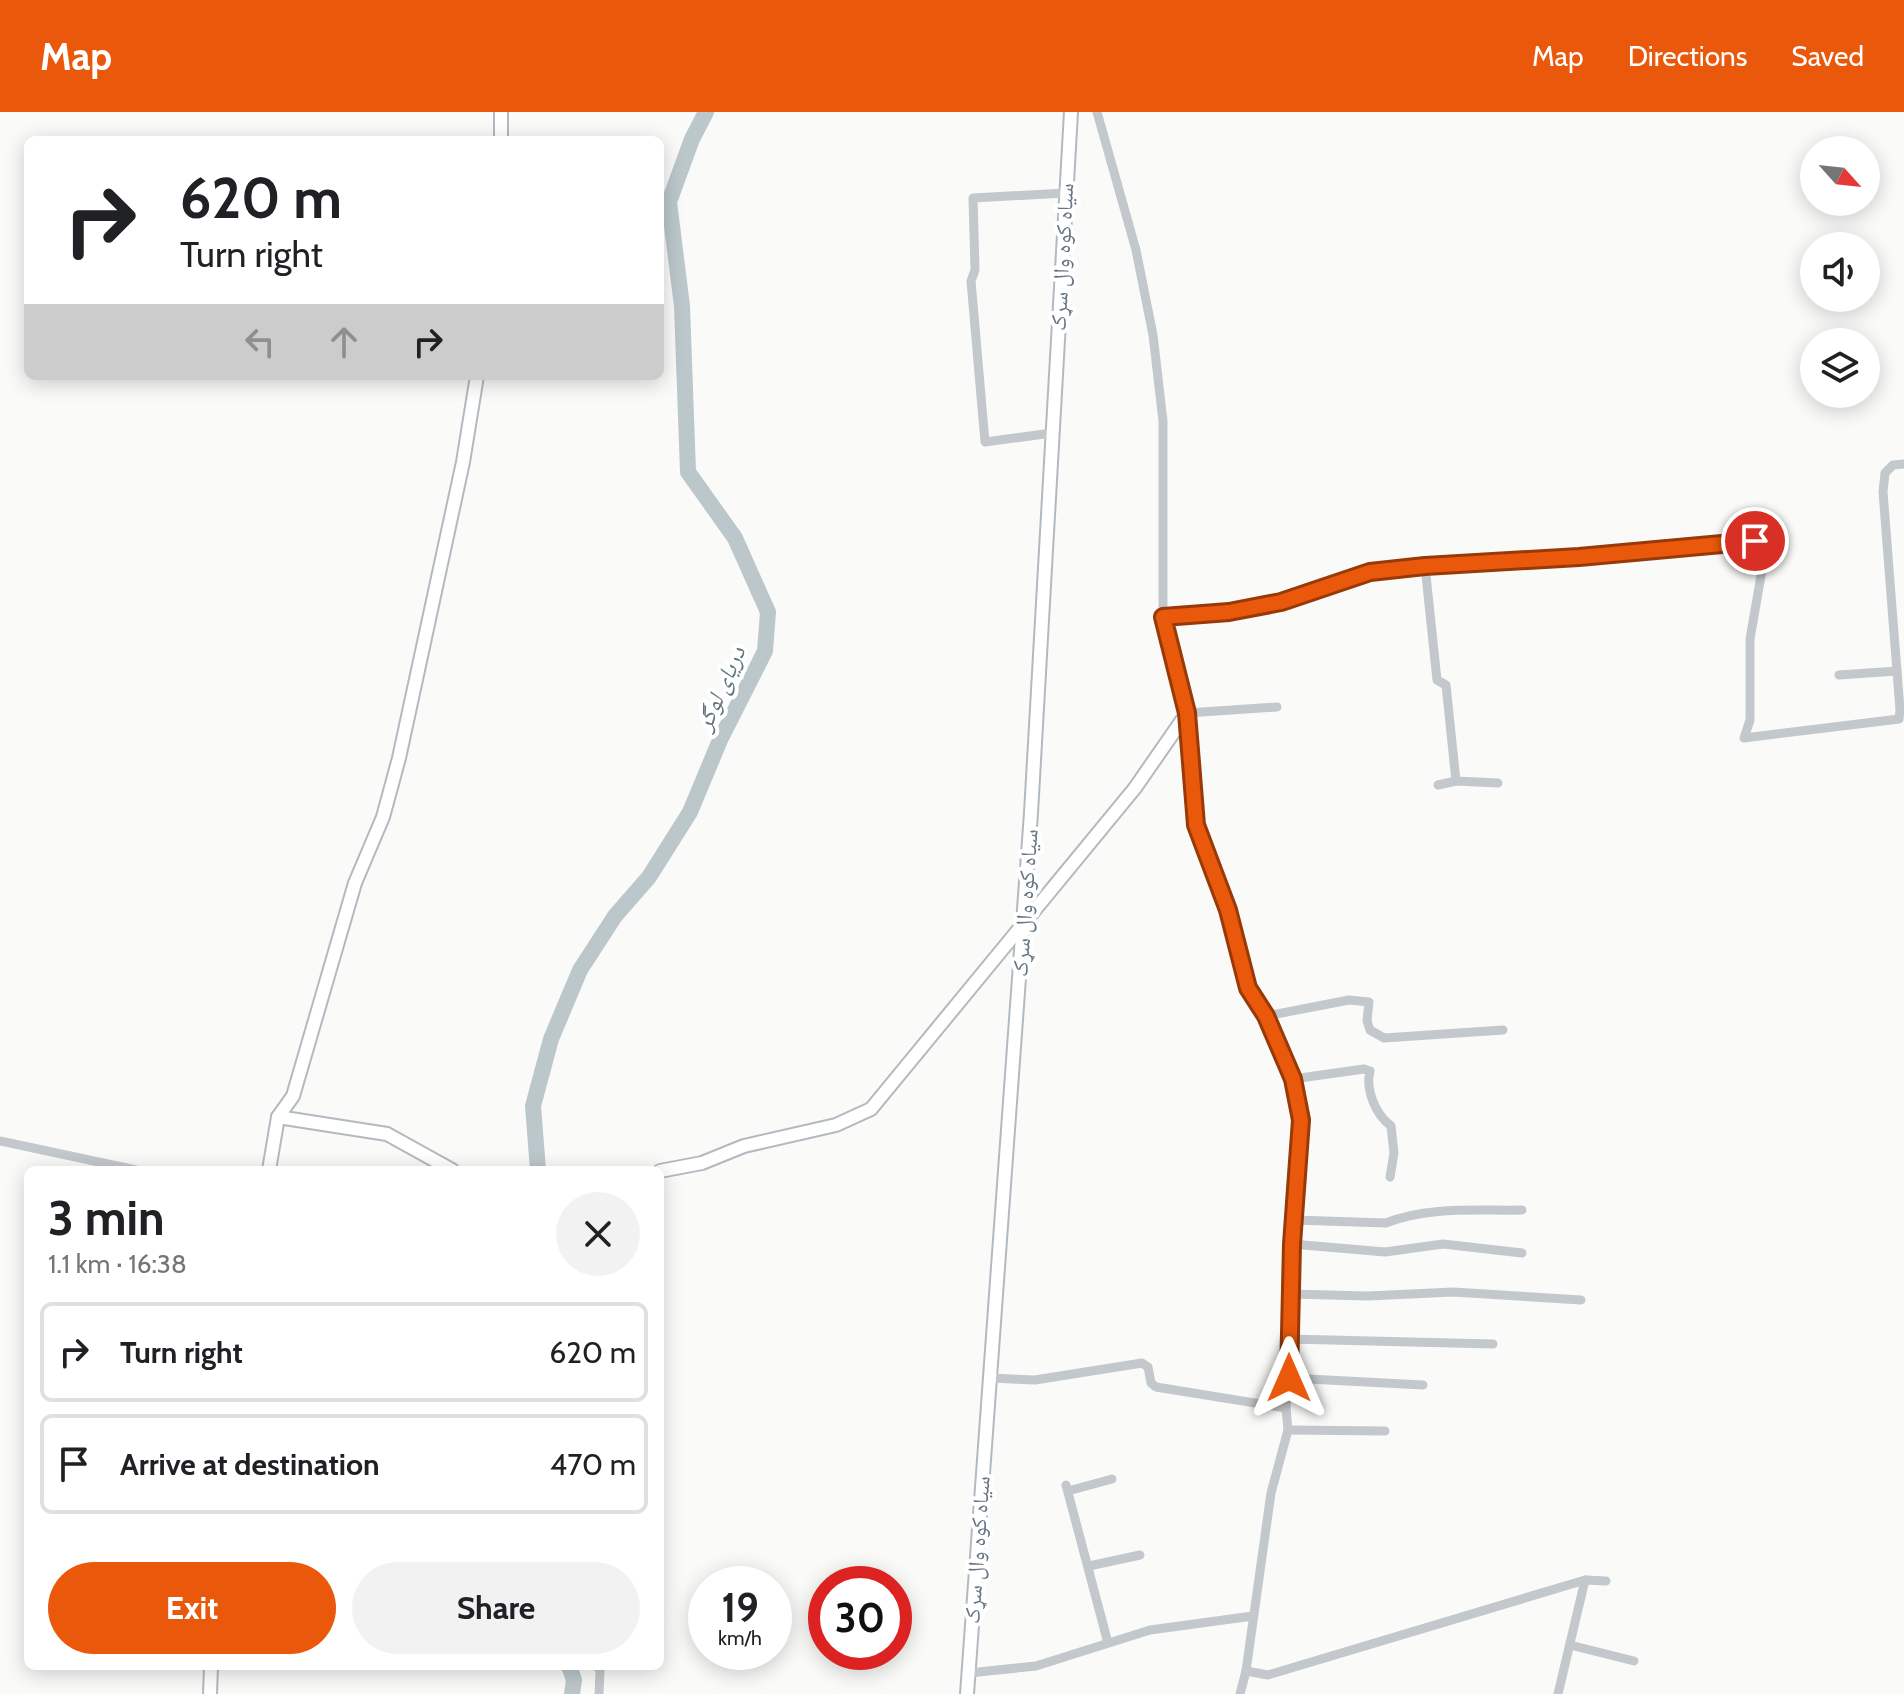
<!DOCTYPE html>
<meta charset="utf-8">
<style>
body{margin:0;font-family:Cabin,"Noto Naskh Arabic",sans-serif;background:#f2f2f2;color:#202124;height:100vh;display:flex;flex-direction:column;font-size:30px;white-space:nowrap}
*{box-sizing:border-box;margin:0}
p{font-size:26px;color:#757577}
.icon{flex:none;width:44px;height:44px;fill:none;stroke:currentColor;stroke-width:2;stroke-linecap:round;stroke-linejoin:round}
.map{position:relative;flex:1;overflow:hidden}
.panel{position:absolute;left:24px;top:1054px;width:640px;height:504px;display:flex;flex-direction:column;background:#fff;border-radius:12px;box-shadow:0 4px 20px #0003}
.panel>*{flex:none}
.banner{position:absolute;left:24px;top:24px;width:640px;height:244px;border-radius:12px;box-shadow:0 4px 20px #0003;background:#fff;color:#202124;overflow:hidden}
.needle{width:52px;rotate:117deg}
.buttons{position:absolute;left:1800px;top:24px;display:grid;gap:16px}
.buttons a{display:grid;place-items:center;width:80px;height:80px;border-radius:50%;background:#fff;box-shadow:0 4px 20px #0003;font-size:40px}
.speed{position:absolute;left:688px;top:1454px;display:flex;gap:16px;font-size:40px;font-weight:700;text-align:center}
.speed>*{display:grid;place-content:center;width:104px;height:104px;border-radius:50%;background:#fff;box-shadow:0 4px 20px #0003;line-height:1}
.speed small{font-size:20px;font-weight:400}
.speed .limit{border:12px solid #d22;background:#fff;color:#111}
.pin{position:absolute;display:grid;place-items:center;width:68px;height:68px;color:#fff;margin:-34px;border:4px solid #fff;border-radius:50%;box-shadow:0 2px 8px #0007}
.me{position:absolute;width:88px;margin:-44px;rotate:0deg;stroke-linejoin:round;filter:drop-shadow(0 0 6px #0008)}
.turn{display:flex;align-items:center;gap:28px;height:168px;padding:0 24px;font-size:36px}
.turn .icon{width:104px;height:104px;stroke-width:2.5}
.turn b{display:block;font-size:56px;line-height:68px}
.lanes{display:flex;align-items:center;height:76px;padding:0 24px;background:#0003;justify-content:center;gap:40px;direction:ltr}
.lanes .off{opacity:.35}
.round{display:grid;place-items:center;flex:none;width:84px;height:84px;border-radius:42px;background:#f2f2f2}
.headline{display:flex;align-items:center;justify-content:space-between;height:136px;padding:0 24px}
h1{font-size:48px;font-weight:800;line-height:60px}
.cta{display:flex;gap:16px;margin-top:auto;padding:16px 24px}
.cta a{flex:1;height:92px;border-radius:48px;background:#ea580c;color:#fff;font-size:32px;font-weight:800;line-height:92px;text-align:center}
.cta a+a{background:#f2f2f2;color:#202124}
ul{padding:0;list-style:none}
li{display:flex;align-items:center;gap:24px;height:100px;margin:0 16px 12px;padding:0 8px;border:4px solid #e0e0e0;border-radius:12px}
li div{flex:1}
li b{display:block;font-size:30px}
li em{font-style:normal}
header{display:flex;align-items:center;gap:48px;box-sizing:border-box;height:112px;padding:0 40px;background:#ea580c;color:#fff}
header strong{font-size:38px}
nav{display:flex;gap:44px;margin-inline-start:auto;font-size:28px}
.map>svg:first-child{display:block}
</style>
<header>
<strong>Map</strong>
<nav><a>Map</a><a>Directions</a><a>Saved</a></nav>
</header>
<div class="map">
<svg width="1904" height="1582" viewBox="0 0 1904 1582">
<rect width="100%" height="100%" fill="#fafaf8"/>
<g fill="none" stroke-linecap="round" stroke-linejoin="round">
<g stroke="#bbc7cb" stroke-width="16">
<path d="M 538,1058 L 533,994 L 551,927 L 580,858 L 615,804 L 649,765 L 690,700 L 720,628 L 765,539 L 768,500 L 735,426 L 688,360 L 682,194 L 669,90 L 692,27 L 706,0"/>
<path d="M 569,1554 L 574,1568 L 572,1582"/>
</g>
<defs>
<g id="secondary">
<path d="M 501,28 L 501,0"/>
<path d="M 278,1005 L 387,1022 L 452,1058"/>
<path d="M 269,1058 L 278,1005 L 293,984 L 355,771 L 383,705 L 399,646 L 463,350 L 477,264"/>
<path d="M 660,1059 L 702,1051 L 744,1034 L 836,1013 L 871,997 L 1135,676 L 1187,601"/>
<path d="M 210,1582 L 211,1554"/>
<path d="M 967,1582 L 1031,701 L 1071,0"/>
</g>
</defs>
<use href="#secondary" stroke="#b3babf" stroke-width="16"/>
<g stroke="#c3c8cc" stroke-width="9">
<path d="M 1097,0 L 1136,138 L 1153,223 L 1163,309 L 1163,505 L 1187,601 L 1196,713 L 1228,798 L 1248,876 L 1266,904 L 1293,967 L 1301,1008 L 1292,1132 L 1286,1296 L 1288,1318 L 1271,1381 L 1246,1559 L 1268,1563 L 1585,1468 L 1606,1469"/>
<path d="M 1052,321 L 985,330 L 971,169 L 975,158 L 973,86 L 1066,81"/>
<path d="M 1425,454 L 1437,568 L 1446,573 L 1456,669"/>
<path d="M 1163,505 L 1229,500 L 1281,490 L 1370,460 L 1425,454 L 1579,445 L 1767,429 L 1750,527 L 1750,608 L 1744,626 L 1899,607 L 1900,598 L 1883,380 L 1885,361 L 1893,353 L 1904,352"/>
<path d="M 1839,563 L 1897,559"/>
<path d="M 1187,601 L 1277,595"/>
<path d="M 1438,673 L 1456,669 L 1498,671"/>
<path d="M 1266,904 L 1349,888 L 1369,890 L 1367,909 L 1370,918 L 1384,926 L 1503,918"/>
<path d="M 1293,967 L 1364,957 L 1370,959 C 1365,978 1376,1003 1391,1014 L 1394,1041 L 1390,1065"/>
<path d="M 0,1029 L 136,1058"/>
<path d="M 1294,1108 L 1386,1111 C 1427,1094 1479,1099 1522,1098"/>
<path d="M 1292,1132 L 1385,1140 L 1443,1132 L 1522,1141"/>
<path d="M 1290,1182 L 1368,1184 L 1453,1180 L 1581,1188"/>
<path d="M 1289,1227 L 1493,1232"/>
<path d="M 990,1266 L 1035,1268 L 1142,1251 L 1148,1255 L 1151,1271 L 1156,1275 L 1286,1296"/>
<path d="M 1289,1266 L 1423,1273"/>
<path d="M 1288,1318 L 1385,1319"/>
<path d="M 1066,1373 L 1108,1531"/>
<path d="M 1068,1379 L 1112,1367"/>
<path d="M 1089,1454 L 1140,1443"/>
<path d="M 1570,1533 L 1634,1549"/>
<path d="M 597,1554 L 600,1559 L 599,1582"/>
<path d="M 969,1561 L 1036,1554 L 1150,1518 L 1253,1504"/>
<path d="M 1240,1582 L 1246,1559"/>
<path d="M 1558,1582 L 1585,1468"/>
</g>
<use href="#secondary" stroke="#fff" stroke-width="12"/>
</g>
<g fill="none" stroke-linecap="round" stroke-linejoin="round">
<defs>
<path id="route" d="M 1289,1266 L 1292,1132 L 1301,1008 L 1293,967 L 1266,904 L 1248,876 L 1228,798 L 1196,713 L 1187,601 L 1163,505 L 1229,500 L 1281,490 L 1370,460 L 1425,454 L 1579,445 L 1755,429"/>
</defs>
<use href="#route" stroke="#983908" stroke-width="20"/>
<use href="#route" stroke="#ea580c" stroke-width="14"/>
</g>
<g text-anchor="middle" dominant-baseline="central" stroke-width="8" stroke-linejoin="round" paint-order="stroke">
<g font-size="22" fill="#657683" stroke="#fff">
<text transform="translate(1062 145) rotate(-87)">سیاه کوه وال سړک</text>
<text transform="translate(1025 791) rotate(-86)">سیاه کوه وال سړک</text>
<text transform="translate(977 1438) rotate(-86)">سیاه کوه وال سړک</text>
</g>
<g font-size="24" font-style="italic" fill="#60757c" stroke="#fff">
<text transform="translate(720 576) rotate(-66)">دریای لوگر</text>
</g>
</g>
</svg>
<div class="buttons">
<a><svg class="needle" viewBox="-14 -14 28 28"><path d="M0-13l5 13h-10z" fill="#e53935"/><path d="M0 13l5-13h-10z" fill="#757577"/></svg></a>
<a><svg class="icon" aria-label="sound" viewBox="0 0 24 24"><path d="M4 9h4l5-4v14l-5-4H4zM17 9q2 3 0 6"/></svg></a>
<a><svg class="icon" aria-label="layers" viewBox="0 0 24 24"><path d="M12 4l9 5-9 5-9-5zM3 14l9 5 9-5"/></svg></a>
</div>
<div class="speed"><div>19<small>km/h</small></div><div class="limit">30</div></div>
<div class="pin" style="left:1755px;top:429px;background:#d93025"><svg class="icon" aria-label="arrive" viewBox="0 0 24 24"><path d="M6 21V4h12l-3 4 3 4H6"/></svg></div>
<svg class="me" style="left:1289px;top:1266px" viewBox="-20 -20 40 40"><path d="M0-17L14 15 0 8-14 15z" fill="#ea580c" stroke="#fff" stroke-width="4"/></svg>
<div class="banner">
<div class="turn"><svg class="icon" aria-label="right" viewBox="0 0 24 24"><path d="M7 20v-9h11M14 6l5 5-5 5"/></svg><div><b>620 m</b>Turn right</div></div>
<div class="lanes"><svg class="icon off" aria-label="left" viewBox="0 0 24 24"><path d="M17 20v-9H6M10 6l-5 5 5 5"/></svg><svg class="icon off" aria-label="ahead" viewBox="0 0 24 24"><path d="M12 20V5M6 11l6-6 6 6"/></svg><svg class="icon" aria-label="right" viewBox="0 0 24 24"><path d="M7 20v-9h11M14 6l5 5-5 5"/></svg></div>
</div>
<section class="panel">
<div class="headline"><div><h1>3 min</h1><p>1.1 km · 16:38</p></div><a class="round"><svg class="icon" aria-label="close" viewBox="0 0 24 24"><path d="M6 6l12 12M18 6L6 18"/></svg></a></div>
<ul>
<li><svg class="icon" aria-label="right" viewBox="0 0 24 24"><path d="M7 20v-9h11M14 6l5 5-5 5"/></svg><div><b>Turn right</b></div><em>620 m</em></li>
<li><svg class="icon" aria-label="arrive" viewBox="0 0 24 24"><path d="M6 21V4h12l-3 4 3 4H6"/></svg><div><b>Arrive at destination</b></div><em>470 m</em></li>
</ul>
<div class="cta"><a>Exit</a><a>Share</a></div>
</section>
</div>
